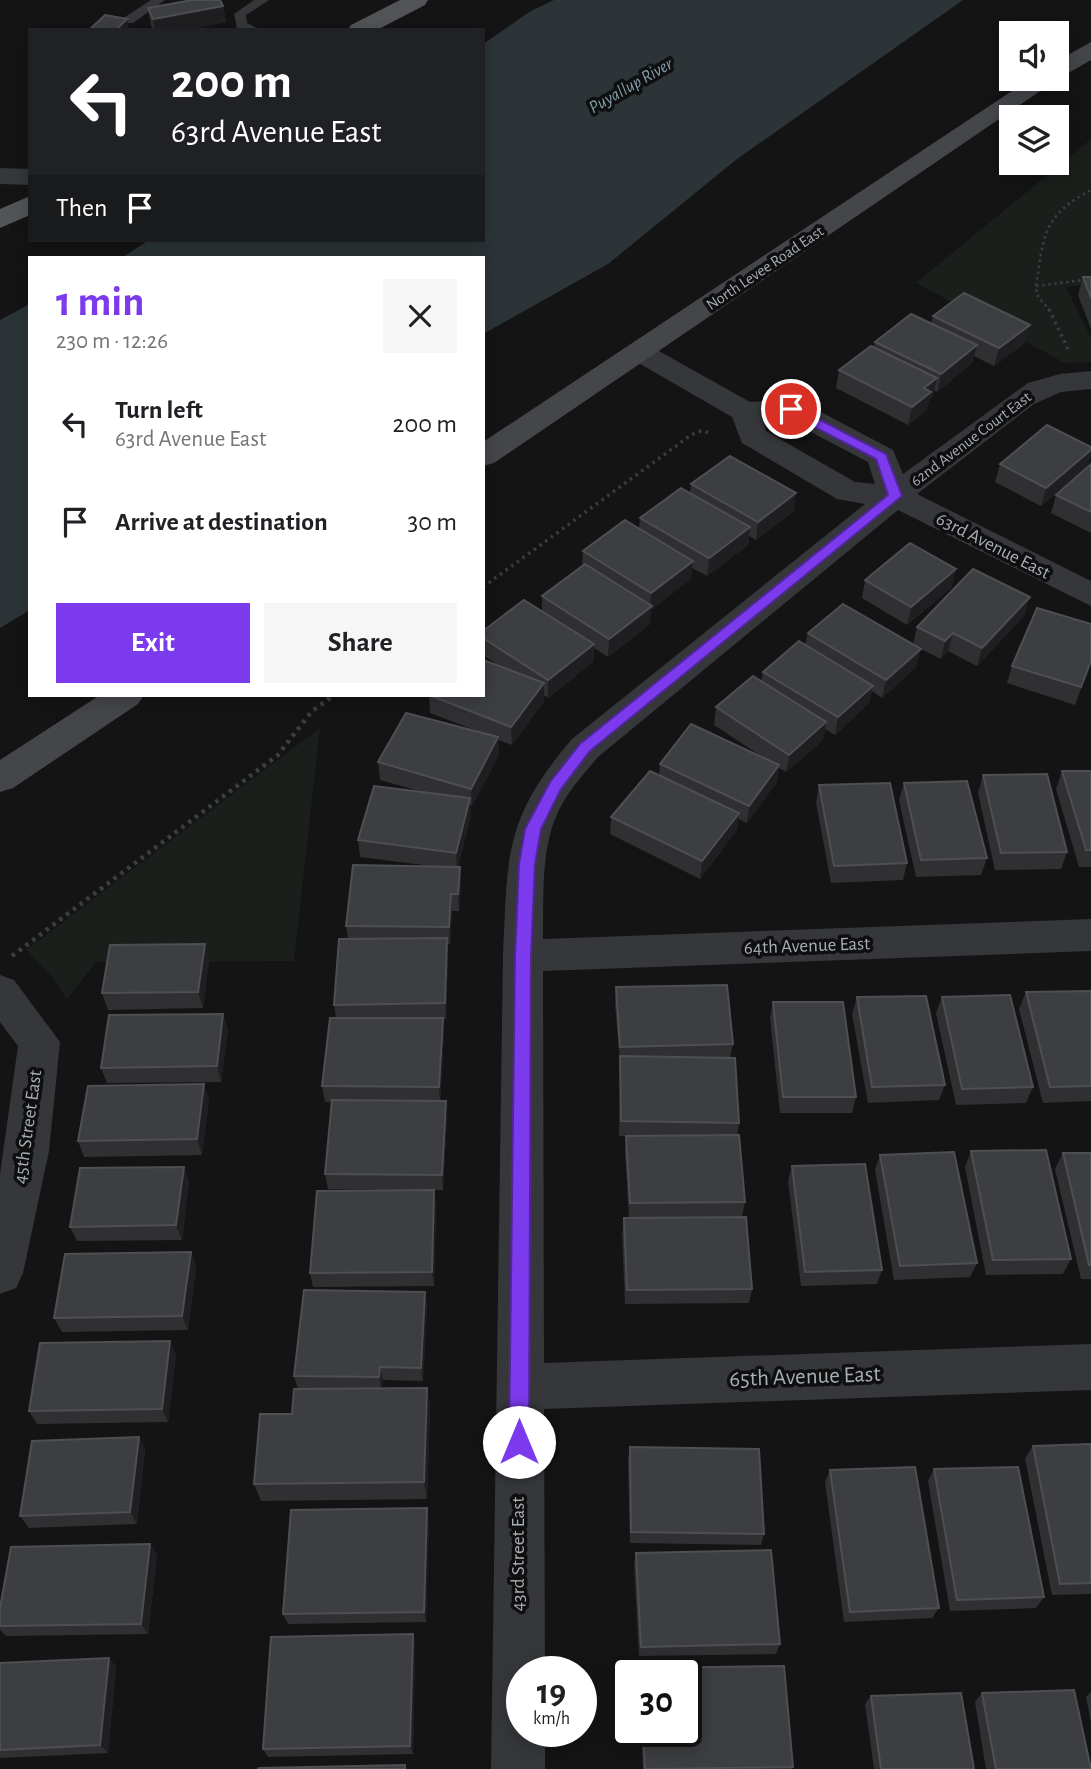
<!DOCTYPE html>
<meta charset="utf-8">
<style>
body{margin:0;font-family:"Alegreya Sans",sans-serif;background:#f6f6f6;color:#202124;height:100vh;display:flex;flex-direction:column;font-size:26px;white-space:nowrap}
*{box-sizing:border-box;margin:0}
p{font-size:23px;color:#757577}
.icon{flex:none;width:38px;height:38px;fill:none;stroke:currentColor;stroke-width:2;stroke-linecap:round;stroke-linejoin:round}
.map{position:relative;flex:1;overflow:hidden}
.side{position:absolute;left:28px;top:256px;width:457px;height:441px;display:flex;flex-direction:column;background:#fff;border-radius:0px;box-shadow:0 4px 18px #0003}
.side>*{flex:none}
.guide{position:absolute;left:28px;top:28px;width:457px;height:214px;border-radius:0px;box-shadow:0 4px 18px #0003;background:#202124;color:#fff;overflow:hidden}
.controls{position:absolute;left:999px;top:21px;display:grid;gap:14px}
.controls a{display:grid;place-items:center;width:70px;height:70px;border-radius:0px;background:#fff;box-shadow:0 4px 18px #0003;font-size:35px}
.speed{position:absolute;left:506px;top:1656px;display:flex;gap:14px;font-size:35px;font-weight:700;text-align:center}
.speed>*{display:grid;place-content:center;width:91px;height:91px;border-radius:50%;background:#fff;box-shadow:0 4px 18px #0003;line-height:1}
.speed small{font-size:18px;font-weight:400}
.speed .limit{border:4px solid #111;border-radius:10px;background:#fff;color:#111}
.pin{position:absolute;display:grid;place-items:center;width:60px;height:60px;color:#fff;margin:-30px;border:4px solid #fff;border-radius:50%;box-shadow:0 2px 7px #0007}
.me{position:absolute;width:77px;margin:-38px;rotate:0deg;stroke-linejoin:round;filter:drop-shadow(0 0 5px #0008)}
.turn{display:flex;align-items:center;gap:24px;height:147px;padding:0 28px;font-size:32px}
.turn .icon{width:91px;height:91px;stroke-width:2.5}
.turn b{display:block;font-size:49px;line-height:60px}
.then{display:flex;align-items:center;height:66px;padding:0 28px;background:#0003;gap:14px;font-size:26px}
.round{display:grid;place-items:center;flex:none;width:74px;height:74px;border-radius:0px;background:#f6f6f6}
.headline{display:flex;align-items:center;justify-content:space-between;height:119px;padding:0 28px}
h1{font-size:42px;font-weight:700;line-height:52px;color:#7c3aed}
.primary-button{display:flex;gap:14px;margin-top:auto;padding:14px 28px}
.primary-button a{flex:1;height:80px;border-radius:0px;background:#7c3aed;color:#fff;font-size:28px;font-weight:700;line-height:80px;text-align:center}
.primary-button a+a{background:#f6f6f6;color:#202124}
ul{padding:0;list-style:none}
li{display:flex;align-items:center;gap:21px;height:98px;padding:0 28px}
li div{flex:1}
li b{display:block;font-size:26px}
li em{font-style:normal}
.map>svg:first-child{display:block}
</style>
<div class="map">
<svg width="1091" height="1769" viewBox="0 0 1091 1769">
<rect width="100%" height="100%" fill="#141415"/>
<g fill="#1b1f1b">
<path d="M 1091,139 L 1091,284 L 1066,287 L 1091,338 L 1091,362 L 1065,363 L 916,283 Z"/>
<path d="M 320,728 L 294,961 L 96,962 L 67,999 L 50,974 L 26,950 Z"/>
</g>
<g fill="#2c3437">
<path d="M 554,0 L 963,0 L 737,159 L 608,264 L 483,334 L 483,257 L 123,257 L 149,240 L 483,240 L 483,44 L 531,11 Z"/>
<path d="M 30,304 L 30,610 L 0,628 L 0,320 Z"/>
</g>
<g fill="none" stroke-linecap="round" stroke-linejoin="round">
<g stroke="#3b3e40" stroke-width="2.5" stroke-dasharray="2.5 3.5" stroke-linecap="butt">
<path d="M 1036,286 C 1044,236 1042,216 1091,190"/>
<path d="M 1050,311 L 1037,295 L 1036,286 L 1091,279"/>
</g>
<g stroke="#3b3e40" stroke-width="3.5" stroke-dasharray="2.5 4.5" stroke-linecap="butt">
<path d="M 1049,309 L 1068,349"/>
<path d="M 483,587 L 691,435 L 701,431 L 711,433"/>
</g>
<path stroke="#3b3e40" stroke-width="4.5" stroke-dasharray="3.5 5" stroke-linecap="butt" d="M 12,956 L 278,755 L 311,712 L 334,695"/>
<g fill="#35373a" fill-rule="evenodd">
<path d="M 151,0 L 165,0 L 133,23 L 125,23 L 125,17 Z"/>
<path d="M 254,0 L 269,0 L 246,15 L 247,23 L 261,30 L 237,28 L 234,14 Z"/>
</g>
<g fill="#35373a" fill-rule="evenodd">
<path d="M 0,168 L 30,169 L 30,185 L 0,184 Z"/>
<path d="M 640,343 L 650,346 L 750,402 L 791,400 L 802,402 L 893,450 L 903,474 L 1028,383 L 1060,374 L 1091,371 L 1091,389 L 1061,392 L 1034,404 L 917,494 L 1091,581 L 1091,606 L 898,510 L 598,757 C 584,774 568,791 559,810 C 540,849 544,897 543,939 L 1091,919 L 1091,951 L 543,971 L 544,1363 L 1091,1344 L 1091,1390 L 544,1409 L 545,1671 L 522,1671 L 522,1731 L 545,1731 L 545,1769 L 491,1769 L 503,956 C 508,855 503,820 572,739 L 865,504 L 837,499 L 742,443 L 732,417 L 630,358 L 625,352 L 630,346 ZM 786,419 L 868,462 L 875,484 L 855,482 L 766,431 L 763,420 Z"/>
<path d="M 0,975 L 14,980 L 60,1042 L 49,1151 L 23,1273 L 16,1288 L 0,1294 L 0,1174 L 18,1046 L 0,1022 Z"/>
</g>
<g fill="#444649" fill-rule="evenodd">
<path d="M 1091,42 L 1091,60 L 1058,79 L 494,463 L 483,466 L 483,442 L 1030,79 L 1057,79 L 1057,61 Z"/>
<path d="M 100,695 L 144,695 L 138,704 L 13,788 L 0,792 L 0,760 Z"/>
</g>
<g fill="#525458" fill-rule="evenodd">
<path d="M 400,0 L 428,0 L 425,5 L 377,30 L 348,30 L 351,25 Z"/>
<path d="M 30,196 L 30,215 L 0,228 L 0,209 Z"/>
</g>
</g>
<g fill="#303033">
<path d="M 223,6 L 226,22 L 187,30 L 153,30 L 151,25 L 148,8 Z"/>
<path d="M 1083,277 L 1091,277 L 1091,329 L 1078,295 Z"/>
<path d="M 933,316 L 1025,343 L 994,366 L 974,356 L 972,363 L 937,392 L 934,390 L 933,396 L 929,399 L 927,410 L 908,425 L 836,388 L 839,370 L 874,347 L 875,342 L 931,324 Z"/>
<path d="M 1000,464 L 1088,466 L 1041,506 L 995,482 Z"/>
<path d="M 1091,464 L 1091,533 L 1051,513 L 1056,495 Z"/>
<path d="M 691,484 L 794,511 L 756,540 L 749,536 L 748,545 L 707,576 L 692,568 L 691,579 L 651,610 L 650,624 L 608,657 L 594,648 L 593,662 L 548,698 L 544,695 L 544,701 L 512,745 L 498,740 L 499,755 L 472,806 L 470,805 L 471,815 L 458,867 L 460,867 L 461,884 L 459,911 L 452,911 L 450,944 L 448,944 L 448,954 L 446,1019 L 443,1019 L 444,1034 L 440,1101 L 447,1117 L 443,1190 L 328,1189 L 325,1174 L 332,1102 L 325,1102 L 322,1086 L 336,1018 L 334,1005 L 348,939 L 346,926 L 431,866 L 360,857 L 358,840 L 423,792 L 380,780 L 378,762 L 480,732 L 430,713 L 429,695 L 501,667 L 483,655 L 483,631 L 542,611 L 542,596 L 582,566 L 583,551 L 639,528 L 640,518 L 690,493 Z"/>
<path d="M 865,580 L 952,587 L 907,625 L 862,598 Z"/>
<path d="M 1025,615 L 977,666 L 948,651 L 941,659 L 913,645 L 916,667 L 882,698 L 872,691 L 869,703 L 835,735 L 825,729 L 823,740 L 786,772 L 779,768 L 777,782 L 747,823 L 738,819 L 737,830 L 700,879 L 610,834 L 611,817 L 659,775 L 660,764 L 764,758 L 714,725 L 716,707 L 761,681 L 763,672 L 805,645 L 808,633 L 913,644 L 917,627 Z"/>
<path d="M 1091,624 L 1091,662 L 1075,705 L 1007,683 L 1012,666 Z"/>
<path d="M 1062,771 L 1091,771 L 1091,867 L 1079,867 L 1056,789 Z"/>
<path d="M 983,775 L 1067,852 L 1061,869 L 995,870 L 978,793 Z"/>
<path d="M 904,783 L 987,858 L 981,875 L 916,877 L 899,800 Z"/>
<path d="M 819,785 L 907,863 L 903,880 L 831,883 L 816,803 Z"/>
<path d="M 209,960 L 203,1008 L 108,1010 L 102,993 Z"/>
<path d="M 616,987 L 733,1044 L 730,1058 L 739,1123 L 737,1135 L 745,1202 L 742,1216 L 629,1218 L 625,1152 L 626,1136 L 633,1136 L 619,1136 L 620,1063 L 615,1003 Z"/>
<path d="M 1091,991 L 1091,1101 L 1043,1103 L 1019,1009 L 1026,992 Z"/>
<path d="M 857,997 L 945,1085 L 939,1100 L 868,1103 L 852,1014 Z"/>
<path d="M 942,997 L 1033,1087 L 1026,1103 L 956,1105 L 936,1013 Z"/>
<path d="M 773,1002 L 856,1097 L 852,1113 L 780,1113 L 770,1018 Z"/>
<path d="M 223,1014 L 228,1030 L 221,1082 L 107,1083 L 101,1068 Z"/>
<path d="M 204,1084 L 209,1100 L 202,1155 L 84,1157 L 78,1141 Z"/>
<path d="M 971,1151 L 1071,1259 L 1063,1274 L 986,1275 L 965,1167 Z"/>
<path d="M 1063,1153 L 1091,1153 L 1091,1279 L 1081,1279 L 1055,1169 Z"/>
<path d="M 880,1155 L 977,1263 L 970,1277 L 894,1280 L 875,1170 Z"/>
<path d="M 792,1166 L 882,1270 L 877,1284 L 801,1286 L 788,1181 Z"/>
<path d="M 184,1167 L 189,1182 L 182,1240 L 77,1241 L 70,1227 Z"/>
<path d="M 434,1190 L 436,1205 L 434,1286 L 313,1287 L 310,1273 Z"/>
<path d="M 624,1218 L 752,1289 L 749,1303 L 625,1304 L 622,1233 Z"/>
<path d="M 191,1252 L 196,1267 L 188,1330 L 62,1332 L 54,1318 Z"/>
<path d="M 425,1292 L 427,1305 L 423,1381 L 383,1380 L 381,1388 L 427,1388 L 430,1406 L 427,1499 L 261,1501 L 254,1484 L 292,1414 L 298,1389 L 294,1376 Z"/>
<path d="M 176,1354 L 168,1422 L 37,1424 L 29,1411 Z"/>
<path d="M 139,1437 L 145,1449 L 137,1524 L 29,1528 L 20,1516 Z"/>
<path d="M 1091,1444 L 1091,1594 L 1052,1595 L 1025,1458 L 1033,1446 Z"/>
<path d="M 630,1447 L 764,1534 L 761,1545 L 630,1543 L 628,1459 Z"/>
<path d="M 934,1469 L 1044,1597 L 1036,1608 L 950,1611 L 928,1481 Z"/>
<path d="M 830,1470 L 939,1608 L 932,1618 L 844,1622 L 825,1482 Z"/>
<path d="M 429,1519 L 426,1622 L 288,1624 L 283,1614 Z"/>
<path d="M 150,1544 L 157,1555 L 148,1634 L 6,1636 L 0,1630 L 0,1608 Z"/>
<path d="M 636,1553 L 780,1644 L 776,1654 L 639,1656 L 634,1564 Z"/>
<path d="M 413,1634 L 415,1644 L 413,1754 L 268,1757 L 263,1749 Z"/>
<path d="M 109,1658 L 116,1667 L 108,1753 L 0,1758 L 0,1663 Z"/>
<path d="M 784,1666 L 793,1767 L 792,1769 L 643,1769 L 641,1731 L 686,1731 L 686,1671 L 640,1671 L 641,1668 Z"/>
<path d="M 1091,1692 L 1091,1723 L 1086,1697 Z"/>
<path d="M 982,1693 L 1091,1769 L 986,1769 L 975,1702 Z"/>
<path d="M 871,1696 L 974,1769 L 874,1769 L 865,1704 Z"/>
</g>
<g fill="#1f1f21">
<path d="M 223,6 L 226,22 L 187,30 L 155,30 L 153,19 Z"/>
<path d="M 127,19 L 129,28 L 127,30 L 116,30 Z"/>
<path d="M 1030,325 L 1025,343 L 994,366 L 999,348 Z"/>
<path d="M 977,345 L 972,363 L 937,392 L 941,374 Z"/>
<path d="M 937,378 L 933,396 L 929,399 L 927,410 L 908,425 L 912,407 L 924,388 Z"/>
<path d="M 1091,450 L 1091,455 L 1088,466 L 1041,506 L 1046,488 Z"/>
<path d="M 796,493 L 794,511 L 756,540 L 758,522 Z"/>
<path d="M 750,527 L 748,545 L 707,576 L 709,558 Z"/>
<path d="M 693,561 L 691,579 L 651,610 L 650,624 L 608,657 L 609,639 L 650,607 L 651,593 Z"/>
<path d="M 956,569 L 952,587 L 907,625 L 911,607 Z"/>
<path d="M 1030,597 L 1025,615 L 977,666 L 982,648 Z"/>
<path d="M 953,633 L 948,651 L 941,659 L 945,641 Z"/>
<path d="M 594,644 L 593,662 L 548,698 L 548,680 Z"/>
<path d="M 921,649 L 916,667 L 882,698 L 886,680 Z"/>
<path d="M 544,683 L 544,701 L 512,745 L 511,727 Z"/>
<path d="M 873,686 L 869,703 L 835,735 L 838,717 Z"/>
<path d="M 826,722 L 823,740 L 786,772 L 789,755 Z"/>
<path d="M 498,737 L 499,755 L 472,806 L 471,789 Z"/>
<path d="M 779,765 L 777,782 L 747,823 L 749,806 Z"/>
<path d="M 470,798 L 471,815 L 457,870 L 456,853 Z"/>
<path d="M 739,813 L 737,830 L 700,879 L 702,861 Z"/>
<path d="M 460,867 L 461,884 L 459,911 L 458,894 Z"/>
<path d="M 451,894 L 452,911 L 450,944 L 449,927 Z"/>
<path d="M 447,938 L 448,954 L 446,1019 L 445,1003 Z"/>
<path d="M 205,944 L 209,960 L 203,1008 L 198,992 Z"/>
<path d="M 223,1014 L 228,1030 L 221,1082 L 217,1066 Z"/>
<path d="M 443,1018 L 444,1034 L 440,1103 L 439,1087 Z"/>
<path d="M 204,1084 L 209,1100 L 202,1155 L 197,1139 Z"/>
<path d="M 446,1101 L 447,1117 L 443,1190 L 442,1175 Z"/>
<path d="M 184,1167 L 189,1182 L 182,1240 L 176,1225 Z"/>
<path d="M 434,1190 L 436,1205 L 434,1286 L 432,1272 Z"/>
<path d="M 191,1252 L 196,1267 L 188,1330 L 182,1316 Z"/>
<path d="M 425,1292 L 427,1305 L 423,1381 L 421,1368 Z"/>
<path d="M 170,1341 L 176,1354 L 168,1422 L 162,1409 Z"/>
<path d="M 380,1367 L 383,1380 L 381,1390 L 379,1377 Z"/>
<path d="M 427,1388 L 430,1406 L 427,1499 L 424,1482 Z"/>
<path d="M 139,1437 L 145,1449 L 137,1524 L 130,1512 Z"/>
<path d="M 427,1508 L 429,1519 L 426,1622 L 424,1612 Z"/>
<path d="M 150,1544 L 157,1555 L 148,1634 L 141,1624 Z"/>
<path d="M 413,1634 L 415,1644 L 413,1754 L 410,1746 Z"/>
<path d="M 109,1658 L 116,1667 L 108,1753 L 100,1745 Z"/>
</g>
<g fill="#3d3e41" stroke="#4d4f53" stroke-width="2">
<path d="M 192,0 L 220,0 L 223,6 L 153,19 L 148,8 Z"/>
<path d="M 105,15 L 127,19 L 116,30 L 89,30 Z"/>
<path d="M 1083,277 L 1091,277 L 1091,298 Z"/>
<path d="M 964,293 L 1030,325 L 999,348 L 933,316 Z"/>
<path d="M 911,314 L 977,345 L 941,374 L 875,342 Z"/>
<path d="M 871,346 L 937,378 L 924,388 L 931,392 L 912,407 L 839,370 Z"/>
<path d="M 1047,425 L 1091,447 L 1091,450 L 1046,488 L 1000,464 Z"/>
<path d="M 730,456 L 796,493 L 758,522 L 691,484 Z"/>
<path d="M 1091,464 L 1091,512 L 1056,495 Z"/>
<path d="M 681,488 L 750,527 L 709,558 L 640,518 Z"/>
<path d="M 625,520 L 693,561 L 651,593 L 583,551 Z"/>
<path d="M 910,543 L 956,569 L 911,607 L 865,580 Z"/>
<path d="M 585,564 L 652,606 L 609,639 L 542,596 Z"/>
<path d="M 973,569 L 1030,597 L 982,648 L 953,633 L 945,641 L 917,627 Z"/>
<path d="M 524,600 L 594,644 L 548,680 L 483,638 L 483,631 Z"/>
<path d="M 843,604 L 921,649 L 886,680 L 808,633 Z"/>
<path d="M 1037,608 L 1091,624 L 1091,661 L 1081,687 L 1012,666 Z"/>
<path d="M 799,641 L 873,686 L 838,717 L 763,672 Z"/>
<path d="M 483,660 L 544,683 L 511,727 L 429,695 L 483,695 Z"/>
<path d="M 753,676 L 826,722 L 789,755 L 716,707 Z"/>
<path d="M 406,713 L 498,737 L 471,789 L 378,762 Z"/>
<path d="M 691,724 L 779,765 L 749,806 L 660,764 Z"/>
<path d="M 650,771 L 739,813 L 702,861 L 611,817 Z"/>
<path d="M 1062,771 L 1091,771 L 1091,850 L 1086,850 Z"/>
<path d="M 1047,774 L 1067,852 L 1001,853 L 983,775 Z"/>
<path d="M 967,781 L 987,858 L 921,860 L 904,783 Z"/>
<path d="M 890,783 L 907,863 L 834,866 L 819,785 Z"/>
<path d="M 374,786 L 470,798 L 456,853 L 358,840 Z"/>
<path d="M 353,865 L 460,867 L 458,894 L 451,894 L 449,927 L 346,926 Z"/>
<path d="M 447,938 L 445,1003 L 334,1005 L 339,939 Z"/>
<path d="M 205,944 L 198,992 L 102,993 L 110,945 Z"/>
<path d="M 727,985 L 733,1044 L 620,1047 L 616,987 Z"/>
<path d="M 1091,991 L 1091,1086 L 1050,1087 L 1026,992 Z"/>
<path d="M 1010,995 L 1033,1087 L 962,1089 L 942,997 Z"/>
<path d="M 926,996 L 945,1085 L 872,1087 L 857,997 Z"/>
<path d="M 773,1002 L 843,1002 L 856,1097 L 783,1097 Z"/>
<path d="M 223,1014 L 217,1066 L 101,1068 L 109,1015 Z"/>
<path d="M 330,1018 L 443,1018 L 439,1087 L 322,1086 Z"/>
<path d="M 620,1056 L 735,1058 L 739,1123 L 621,1121 Z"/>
<path d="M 204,1084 L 197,1139 L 78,1141 L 88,1086 Z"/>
<path d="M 332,1100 L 446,1101 L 442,1175 L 325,1174 Z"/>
<path d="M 739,1135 L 745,1202 L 630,1203 L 626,1136 Z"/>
<path d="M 1046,1150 L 1071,1259 L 993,1260 L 971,1151 Z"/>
<path d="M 954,1152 L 977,1263 L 900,1266 L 880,1155 Z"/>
<path d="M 1063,1153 L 1091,1153 L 1091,1265 L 1089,1265 Z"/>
<path d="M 865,1164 L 882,1270 L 805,1272 L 792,1166 Z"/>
<path d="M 184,1167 L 176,1225 L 70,1227 L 80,1168 Z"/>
<path d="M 434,1190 L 432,1272 L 310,1273 L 317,1191 Z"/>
<path d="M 746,1217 L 752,1289 L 627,1290 L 624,1218 Z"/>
<path d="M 191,1252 L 182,1316 L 54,1318 L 65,1254 Z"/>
<path d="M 304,1290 L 425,1292 L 421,1368 L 380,1367 L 379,1377 L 294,1376 Z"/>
<path d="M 170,1341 L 162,1409 L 29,1411 L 40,1343 Z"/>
<path d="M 427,1388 L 424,1482 L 254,1484 L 260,1414 L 292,1414 L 294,1389 Z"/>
<path d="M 139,1437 L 130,1512 L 20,1516 L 32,1441 Z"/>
<path d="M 1091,1444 L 1091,1583 L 1060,1584 L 1033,1446 Z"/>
<path d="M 630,1447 L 759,1449 L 764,1534 L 631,1532 Z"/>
<path d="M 915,1467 L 939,1608 L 850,1612 L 830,1470 Z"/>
<path d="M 1018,1467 L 1044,1597 L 957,1600 L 934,1469 Z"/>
<path d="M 427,1508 L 424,1612 L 283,1614 L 291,1510 Z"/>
<path d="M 150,1544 L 141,1624 L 0,1626 L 0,1608 L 11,1547 Z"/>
<path d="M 771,1550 L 780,1644 L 641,1647 L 636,1553 Z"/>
<path d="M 413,1634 L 410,1746 L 263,1749 L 271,1637 Z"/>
<path d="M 109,1658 L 100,1745 L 0,1750 L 0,1663 Z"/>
<path d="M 784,1666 L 793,1767 L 645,1769 L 643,1731 L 686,1731 L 686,1671 L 641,1671 L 641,1668 Z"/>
<path d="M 1074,1690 L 1091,1769 L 996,1769 L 982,1693 Z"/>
<path d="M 961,1693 L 974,1769 L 881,1769 L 871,1696 Z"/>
<path d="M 405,1765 L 405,1769 L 258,1769 L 259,1768 Z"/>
</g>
<path fill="#7c3aed" stroke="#51269a" stroke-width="2" d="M 786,407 L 795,407 L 886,454 L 902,496 L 590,751 L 561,789 L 541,829 L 535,864 L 531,956 L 529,1442 L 526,1449 L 519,1452 L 512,1449 L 509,1442 L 515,956 L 519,864 L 525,829 L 550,782 L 580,744 L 888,495 L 876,459 L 786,412 Z"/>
<g text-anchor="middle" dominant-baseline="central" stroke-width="7" stroke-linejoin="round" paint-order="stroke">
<g font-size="16" fill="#a7adb4" stroke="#0f0f10">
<text transform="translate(765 268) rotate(-34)">North Levee Road East</text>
<text transform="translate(971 439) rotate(-37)">62nd Avenue Court East</text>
</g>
<g font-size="18" font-style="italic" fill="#829eab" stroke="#0f0f10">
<text transform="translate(631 86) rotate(-30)">Puyallup River</text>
</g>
<g font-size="19" fill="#a7adb4" stroke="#0f0f10">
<text transform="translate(993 546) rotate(27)">63rd Avenue East</text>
<text transform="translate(807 946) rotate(-2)">64th Avenue East</text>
<text transform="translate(28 1127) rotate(-82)">45th Street East</text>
<text transform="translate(518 1554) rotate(-90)">43rd Street East</text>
</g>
<g font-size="23" fill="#a7adb4" stroke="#0f0f10">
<text transform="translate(805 1377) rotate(-2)">65th Avenue East</text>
</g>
</g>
</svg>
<div class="controls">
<a><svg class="icon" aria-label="sound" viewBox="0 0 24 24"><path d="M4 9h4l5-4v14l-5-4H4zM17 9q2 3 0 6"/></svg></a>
<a><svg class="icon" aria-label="layers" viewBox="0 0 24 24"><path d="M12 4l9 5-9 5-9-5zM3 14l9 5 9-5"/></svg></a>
</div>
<div class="speed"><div>19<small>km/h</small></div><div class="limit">30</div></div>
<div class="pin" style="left:791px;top:409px;background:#d93025"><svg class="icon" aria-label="arrive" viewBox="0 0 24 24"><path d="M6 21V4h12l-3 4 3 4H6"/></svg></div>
<svg class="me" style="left:519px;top:1442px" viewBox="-20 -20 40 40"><circle r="19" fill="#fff"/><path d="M0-13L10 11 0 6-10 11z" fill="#7c3aed"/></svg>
<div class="guide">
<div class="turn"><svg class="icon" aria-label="left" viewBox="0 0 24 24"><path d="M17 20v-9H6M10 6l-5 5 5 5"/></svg><div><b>200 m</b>63rd Avenue East</div></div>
<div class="then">Then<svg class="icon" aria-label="arrive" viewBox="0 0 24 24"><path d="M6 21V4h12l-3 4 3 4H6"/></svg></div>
</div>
<section class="side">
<div class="headline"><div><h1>1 min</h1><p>230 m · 12:26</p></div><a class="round"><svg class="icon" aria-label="close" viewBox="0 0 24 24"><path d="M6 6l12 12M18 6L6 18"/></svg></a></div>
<ul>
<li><svg class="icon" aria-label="left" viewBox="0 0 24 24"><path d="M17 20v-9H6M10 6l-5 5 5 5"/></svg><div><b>Turn left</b><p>63rd Avenue East</p></div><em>200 m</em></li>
<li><svg class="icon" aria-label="arrive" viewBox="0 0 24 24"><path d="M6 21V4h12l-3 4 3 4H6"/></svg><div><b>Arrive at destination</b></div><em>30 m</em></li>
</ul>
<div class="primary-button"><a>Exit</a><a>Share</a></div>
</section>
</div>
